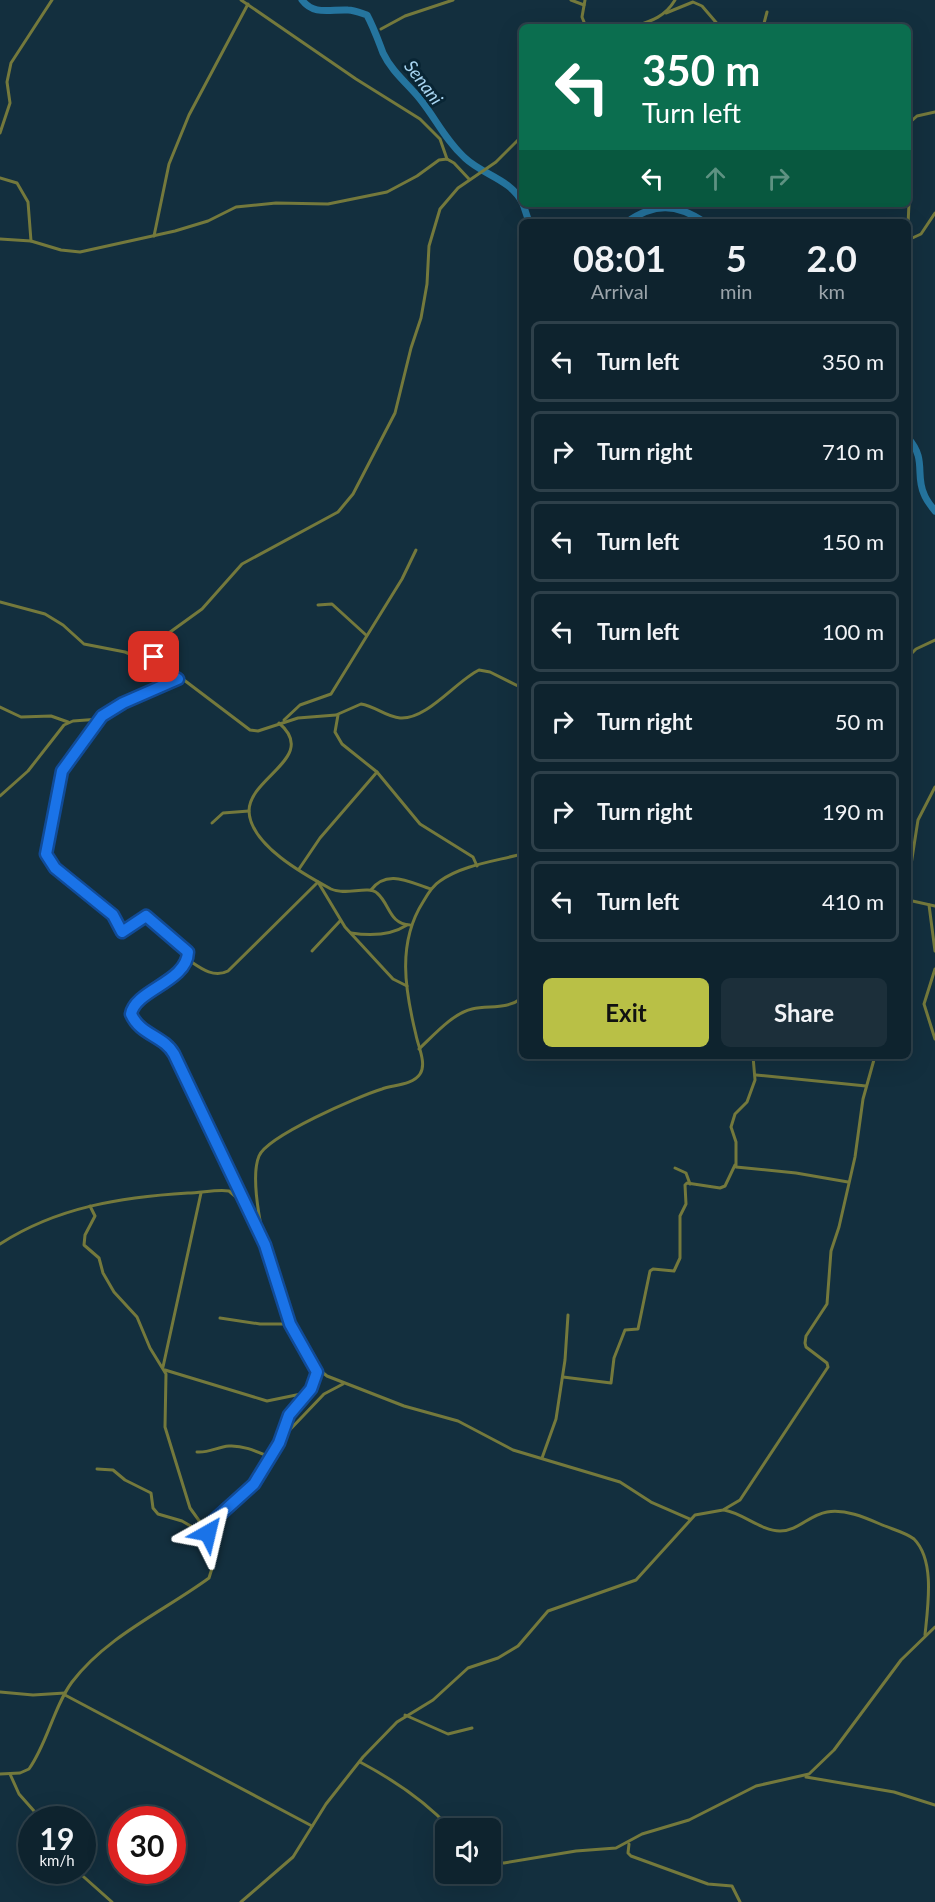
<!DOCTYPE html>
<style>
body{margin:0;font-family:Lato,sans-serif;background:#1c2f3a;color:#f1f3f6;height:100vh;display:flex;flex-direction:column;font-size:22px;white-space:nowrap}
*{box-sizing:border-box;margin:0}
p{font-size:20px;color:#9ba4aa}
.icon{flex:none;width:33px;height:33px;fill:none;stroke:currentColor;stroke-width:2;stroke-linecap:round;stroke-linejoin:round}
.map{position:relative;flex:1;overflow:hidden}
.details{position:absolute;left:519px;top:219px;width:392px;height:840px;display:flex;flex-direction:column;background:#0e232e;border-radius:9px;box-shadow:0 6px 24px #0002,0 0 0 2px #2e404a}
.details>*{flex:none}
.hud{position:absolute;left:519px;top:24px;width:392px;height:183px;border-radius:9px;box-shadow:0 6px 24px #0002,0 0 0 2px #2e404a;background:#0b6e4f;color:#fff;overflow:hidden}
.tools{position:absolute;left:435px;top:1818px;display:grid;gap:12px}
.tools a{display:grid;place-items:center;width:66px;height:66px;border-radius:9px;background:#0e232e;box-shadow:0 6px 24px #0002,0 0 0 2px #2e404a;font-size:30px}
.speed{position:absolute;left:18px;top:1806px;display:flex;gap:12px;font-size:30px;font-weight:700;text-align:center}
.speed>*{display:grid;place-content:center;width:78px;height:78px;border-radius:50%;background:#0e232e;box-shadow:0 6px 24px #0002,0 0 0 2px #2e404a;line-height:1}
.speed small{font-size:15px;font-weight:400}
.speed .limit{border:9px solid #d22;background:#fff;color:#111}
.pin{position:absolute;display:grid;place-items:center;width:51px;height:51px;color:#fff;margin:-26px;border-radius:12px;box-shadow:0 3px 9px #0006}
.me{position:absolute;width:66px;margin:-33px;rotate:37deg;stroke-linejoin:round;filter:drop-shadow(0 0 4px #0008)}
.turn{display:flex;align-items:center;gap:21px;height:126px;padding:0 24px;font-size:27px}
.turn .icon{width:78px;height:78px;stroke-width:2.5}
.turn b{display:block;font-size:42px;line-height:51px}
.lanes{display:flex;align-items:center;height:57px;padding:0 24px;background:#0003;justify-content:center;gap:30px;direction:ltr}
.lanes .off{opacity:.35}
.eta{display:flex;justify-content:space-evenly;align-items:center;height:102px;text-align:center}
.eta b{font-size:36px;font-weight:700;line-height:42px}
.button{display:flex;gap:12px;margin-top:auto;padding:12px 24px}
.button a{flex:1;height:69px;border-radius:9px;background:#b9c046;color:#111;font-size:24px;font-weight:700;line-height:69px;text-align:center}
.button a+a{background:#1c2f3a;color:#f1f3f6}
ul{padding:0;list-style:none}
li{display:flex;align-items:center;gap:18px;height:81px;margin:0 12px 9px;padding:0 12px;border:3px solid #2e404a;border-radius:9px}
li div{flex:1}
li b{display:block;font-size:22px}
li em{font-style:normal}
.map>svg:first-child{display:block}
</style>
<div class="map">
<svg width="935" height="1902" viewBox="0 0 935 1902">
<rect width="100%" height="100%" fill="#132f3e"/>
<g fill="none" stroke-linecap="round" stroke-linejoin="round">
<g stroke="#25759f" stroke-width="7">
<path d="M 302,0 C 314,16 331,9 348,10 C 354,10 361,13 367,15 C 374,28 378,40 383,53 C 392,72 408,84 420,99 C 436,119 446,141 465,158 C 483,175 510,179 522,202"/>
<path d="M 523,204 L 529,222"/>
<path d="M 627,222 C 654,203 676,203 704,222"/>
<path d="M 908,438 C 927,459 915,475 924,494 C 926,500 931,506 935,511"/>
</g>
<g stroke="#74793c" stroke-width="3">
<path d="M 241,0 L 356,79 L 420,119 L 440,139 L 447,159"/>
<path d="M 571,0 L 584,5"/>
<path d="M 585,0 L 582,17 L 586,27"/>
<path d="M 666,13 L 693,2 L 702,6 L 720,27"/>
<path d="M 633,27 C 651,21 665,17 675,0"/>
<path d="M 763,27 L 767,12"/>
<path d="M 381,29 L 405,16 L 453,0"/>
<path d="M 908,124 L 917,116 L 935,112"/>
<path d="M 0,133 L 10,103 L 7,82 L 11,63 L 52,0"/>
<path d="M 908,168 L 910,181 L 908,225"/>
<path d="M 0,178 L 17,183 L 28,202 L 31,241"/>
<path d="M 154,236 L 169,164 L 189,115 L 248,4"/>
<path d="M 0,239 L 31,241 L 61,250 L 80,252 L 175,231 L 208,221 L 236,207 L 276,203 L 328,204 L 387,192 L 417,176 L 439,160 L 447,159 L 454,163 L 469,179"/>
<path d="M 908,240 L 921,234 L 935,213"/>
<path d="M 0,602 L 45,614 L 63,625 L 84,644 L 125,652 L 146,661 L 172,677 L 184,680 L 250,730 L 258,731 L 298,718 L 336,715 L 361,704 C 375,706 386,717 400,718 C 427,720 456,681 479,670 L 490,672 L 522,688"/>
<path d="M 318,605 L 332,604 L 366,635"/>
<path d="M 908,657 L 916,649 L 935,640"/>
<path d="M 153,665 L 158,647 L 166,635 L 202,609 L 242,564 L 338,512 L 353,494 L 395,413 L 411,348 L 421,318 L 427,284 L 429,246 L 440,209 L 458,188 L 496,162 L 522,136"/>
<path d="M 178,679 L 123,703 L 102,716 L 62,771 L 46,854 C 49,875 99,897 113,915 C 117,920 119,926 122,932 L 146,916 L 188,952 C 187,981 135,990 131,1014 L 140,1028 L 171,1049 L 243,1199"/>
<path d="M 0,707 L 21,717 L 51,716 L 68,722"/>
<path d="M 338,715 L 335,732 L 342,744 L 377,772 L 420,824 L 473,857 L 477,866"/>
<path d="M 284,720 L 300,705 L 331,694 L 402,579 L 416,550"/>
<path d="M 279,723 C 319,757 249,777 249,811 C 250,845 305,875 331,889 C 345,896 368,885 377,893 C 390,904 389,924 410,925"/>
<path d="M 0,796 L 28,771 L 64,725 L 73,721 L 100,719"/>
<path d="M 212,823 L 223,813 L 249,811"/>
<path d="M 299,869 L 320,838 L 377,772"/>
<path d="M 908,884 L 918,820 L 935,787"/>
<path d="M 371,890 C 387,868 411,883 431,889"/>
<path d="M 908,900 L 935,906"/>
<path d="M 929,905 L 935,951"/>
<path d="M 351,933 C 370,936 390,936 407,925"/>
<path d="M 312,951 L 340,921"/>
<path d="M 187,959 C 199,967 213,979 228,971 L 318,882 L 345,927 L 393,979 L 407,986"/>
<path d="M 935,969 L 924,1004 L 935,1039"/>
<path d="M 419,1049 C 433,1036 453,1013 472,1009 C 490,1005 506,1010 522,998"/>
<path d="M 753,1056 L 755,1080 L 747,1102 L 735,1114 L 731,1127 L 736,1142 L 736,1167 L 796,1173 L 848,1182"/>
<path d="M 756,1075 L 866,1086"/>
<path d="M 675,1168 L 686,1173 L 690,1184"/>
<path d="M 90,1206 L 95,1216 L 85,1235 L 84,1245 L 99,1258 L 103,1273 L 114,1292 L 137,1317 L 150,1348 L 166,1374 L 165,1427 L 190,1508 L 208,1533"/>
<path d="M 263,1237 C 259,1216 251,1175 259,1156 C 267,1136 359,1096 382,1089 C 393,1085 413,1085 420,1074 C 427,1064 418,1046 416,1035 C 405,990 397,943 423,902 C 427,895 432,886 440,881 C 462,865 496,861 522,854"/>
<path d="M 0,1244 C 57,1207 122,1197 188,1193 C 201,1193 217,1189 229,1191 L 249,1208 L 267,1249 L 289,1323 L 299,1343 L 316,1367 L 327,1376 L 404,1406 L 458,1421 L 513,1450 L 620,1482 L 651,1502 L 690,1519"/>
<path d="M 220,1318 L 260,1324 L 290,1324"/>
<path d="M 163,1367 L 201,1193"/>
<path d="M 165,1370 L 267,1401 L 306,1393"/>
<path d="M 563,1377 L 611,1383 L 614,1358 L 625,1330 L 638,1329 L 650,1271 L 653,1269 L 674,1271 L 680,1258 L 680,1216 L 686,1204 L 685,1185 L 687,1183 L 720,1188 L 725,1186 L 735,1165"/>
<path d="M 281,1439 L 324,1394 L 343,1384"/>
<path d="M 197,1452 C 209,1453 217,1447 229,1446 C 243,1445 258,1452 270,1457"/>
<path d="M 542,1458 L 556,1419 L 565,1360 L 568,1315"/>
<path d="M 97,1469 L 113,1470 L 125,1480 L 151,1493 L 153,1508 L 158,1514 L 182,1521 L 208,1536"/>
<path d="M 724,1510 C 743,1513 761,1531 780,1531 C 798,1531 809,1515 827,1512 C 845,1509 864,1517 880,1524 C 891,1529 905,1532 914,1539 C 935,1560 928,1605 925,1635"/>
<path d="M 0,1692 L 33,1695 L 65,1693"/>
<path d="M 65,1695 L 312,1826"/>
<path d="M 405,1715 L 448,1734 L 472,1728"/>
<path d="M 360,1762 C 394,1780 424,1800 450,1828"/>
<path d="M 0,1774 L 20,1773 L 29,1769 C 48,1742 53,1708 72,1682 C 107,1636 164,1611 209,1578 L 213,1565 L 208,1536 L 210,1525 L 254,1484 L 279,1443 L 289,1415 L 311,1389 L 317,1377 L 316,1368"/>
<path d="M 10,1774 L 19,1794 L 42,1820"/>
<path d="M 806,1777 L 894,1792 L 935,1805"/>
<path d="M 629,1844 L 628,1853 L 631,1856 L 708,1884 L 732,1886 L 740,1902"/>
<path d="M 490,1862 L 504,1863 L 576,1851 L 616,1848 L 642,1834 L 689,1820 L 756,1786 L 809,1774 L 834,1750 L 901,1660 L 935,1627"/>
<path d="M 76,1870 L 112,1902"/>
<path d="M 241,1902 L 293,1857 L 326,1804 L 363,1757 L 397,1722 L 433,1700 L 468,1668 L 498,1658 L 518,1646 L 548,1611 L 636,1580 L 695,1515 L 723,1510 L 740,1500 L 828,1367 L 827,1363 L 806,1347 L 805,1343 L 806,1336 L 827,1304 L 831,1251 L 839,1227 L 855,1157 L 863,1099 L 875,1056"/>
</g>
</g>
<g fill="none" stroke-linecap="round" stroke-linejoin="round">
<defs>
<path id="route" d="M 154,657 L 153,665 L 178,679 L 123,703 L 102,716 L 62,771 L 46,854 L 55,868 L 113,915 L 122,932 L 146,916 L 188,952 C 187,982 135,990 131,1014 C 140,1035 164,1036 174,1054 L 265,1245 L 290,1324 L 317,1372 L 311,1389 L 289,1415 L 279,1443 L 254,1484 L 213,1521 L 208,1533"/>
</defs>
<use href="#route" stroke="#114b97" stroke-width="15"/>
<use href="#route" stroke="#1a73e8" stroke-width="10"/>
</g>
<g text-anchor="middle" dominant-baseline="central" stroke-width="6" stroke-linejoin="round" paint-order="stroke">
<g font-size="18" font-style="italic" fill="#a8d5f1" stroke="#092534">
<text transform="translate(424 82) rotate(53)">Senani</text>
</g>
</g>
</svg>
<div class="tools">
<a><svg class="icon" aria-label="sound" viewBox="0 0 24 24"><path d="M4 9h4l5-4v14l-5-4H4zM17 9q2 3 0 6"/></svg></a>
</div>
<div class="speed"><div>19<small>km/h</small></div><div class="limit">30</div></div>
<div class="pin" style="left:154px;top:657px;background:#d93025"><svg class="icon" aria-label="arrive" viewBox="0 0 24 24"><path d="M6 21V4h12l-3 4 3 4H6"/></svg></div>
<svg class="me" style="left:208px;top:1533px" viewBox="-20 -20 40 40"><path d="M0-17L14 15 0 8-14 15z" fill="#1a73e8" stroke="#fff" stroke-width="4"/></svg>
<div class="hud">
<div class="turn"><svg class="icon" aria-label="left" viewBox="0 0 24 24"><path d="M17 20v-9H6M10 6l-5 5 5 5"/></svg><div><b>350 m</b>Turn left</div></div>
<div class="lanes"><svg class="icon" aria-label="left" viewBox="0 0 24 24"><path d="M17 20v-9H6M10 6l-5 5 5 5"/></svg><svg class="icon off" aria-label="ahead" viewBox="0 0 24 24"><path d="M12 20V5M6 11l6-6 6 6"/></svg><svg class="icon off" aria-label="right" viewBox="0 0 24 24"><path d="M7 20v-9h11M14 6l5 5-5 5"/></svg></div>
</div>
<section class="details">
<div class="eta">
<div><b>08:01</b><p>Arrival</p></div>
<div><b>5</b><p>min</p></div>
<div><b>2.0</b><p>km</p></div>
</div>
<ul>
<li><svg class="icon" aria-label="left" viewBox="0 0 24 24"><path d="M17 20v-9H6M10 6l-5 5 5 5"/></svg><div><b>Turn left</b></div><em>350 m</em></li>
<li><svg class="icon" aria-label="right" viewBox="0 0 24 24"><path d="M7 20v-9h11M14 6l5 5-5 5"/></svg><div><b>Turn right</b></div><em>710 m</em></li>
<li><svg class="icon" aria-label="left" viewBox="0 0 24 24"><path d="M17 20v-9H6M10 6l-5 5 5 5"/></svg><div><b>Turn left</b></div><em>150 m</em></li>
<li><svg class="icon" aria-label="left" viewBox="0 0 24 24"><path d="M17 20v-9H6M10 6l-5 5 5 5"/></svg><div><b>Turn left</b></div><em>100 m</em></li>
<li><svg class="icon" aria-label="right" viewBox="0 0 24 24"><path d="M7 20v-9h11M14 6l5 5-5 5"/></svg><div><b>Turn right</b></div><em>50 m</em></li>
<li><svg class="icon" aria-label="right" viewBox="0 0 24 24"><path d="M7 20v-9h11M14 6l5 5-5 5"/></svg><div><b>Turn right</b></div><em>190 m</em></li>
<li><svg class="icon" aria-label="left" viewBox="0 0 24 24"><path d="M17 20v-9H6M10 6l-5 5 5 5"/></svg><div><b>Turn left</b></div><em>410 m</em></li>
</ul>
<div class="button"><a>Exit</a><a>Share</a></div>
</section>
</div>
